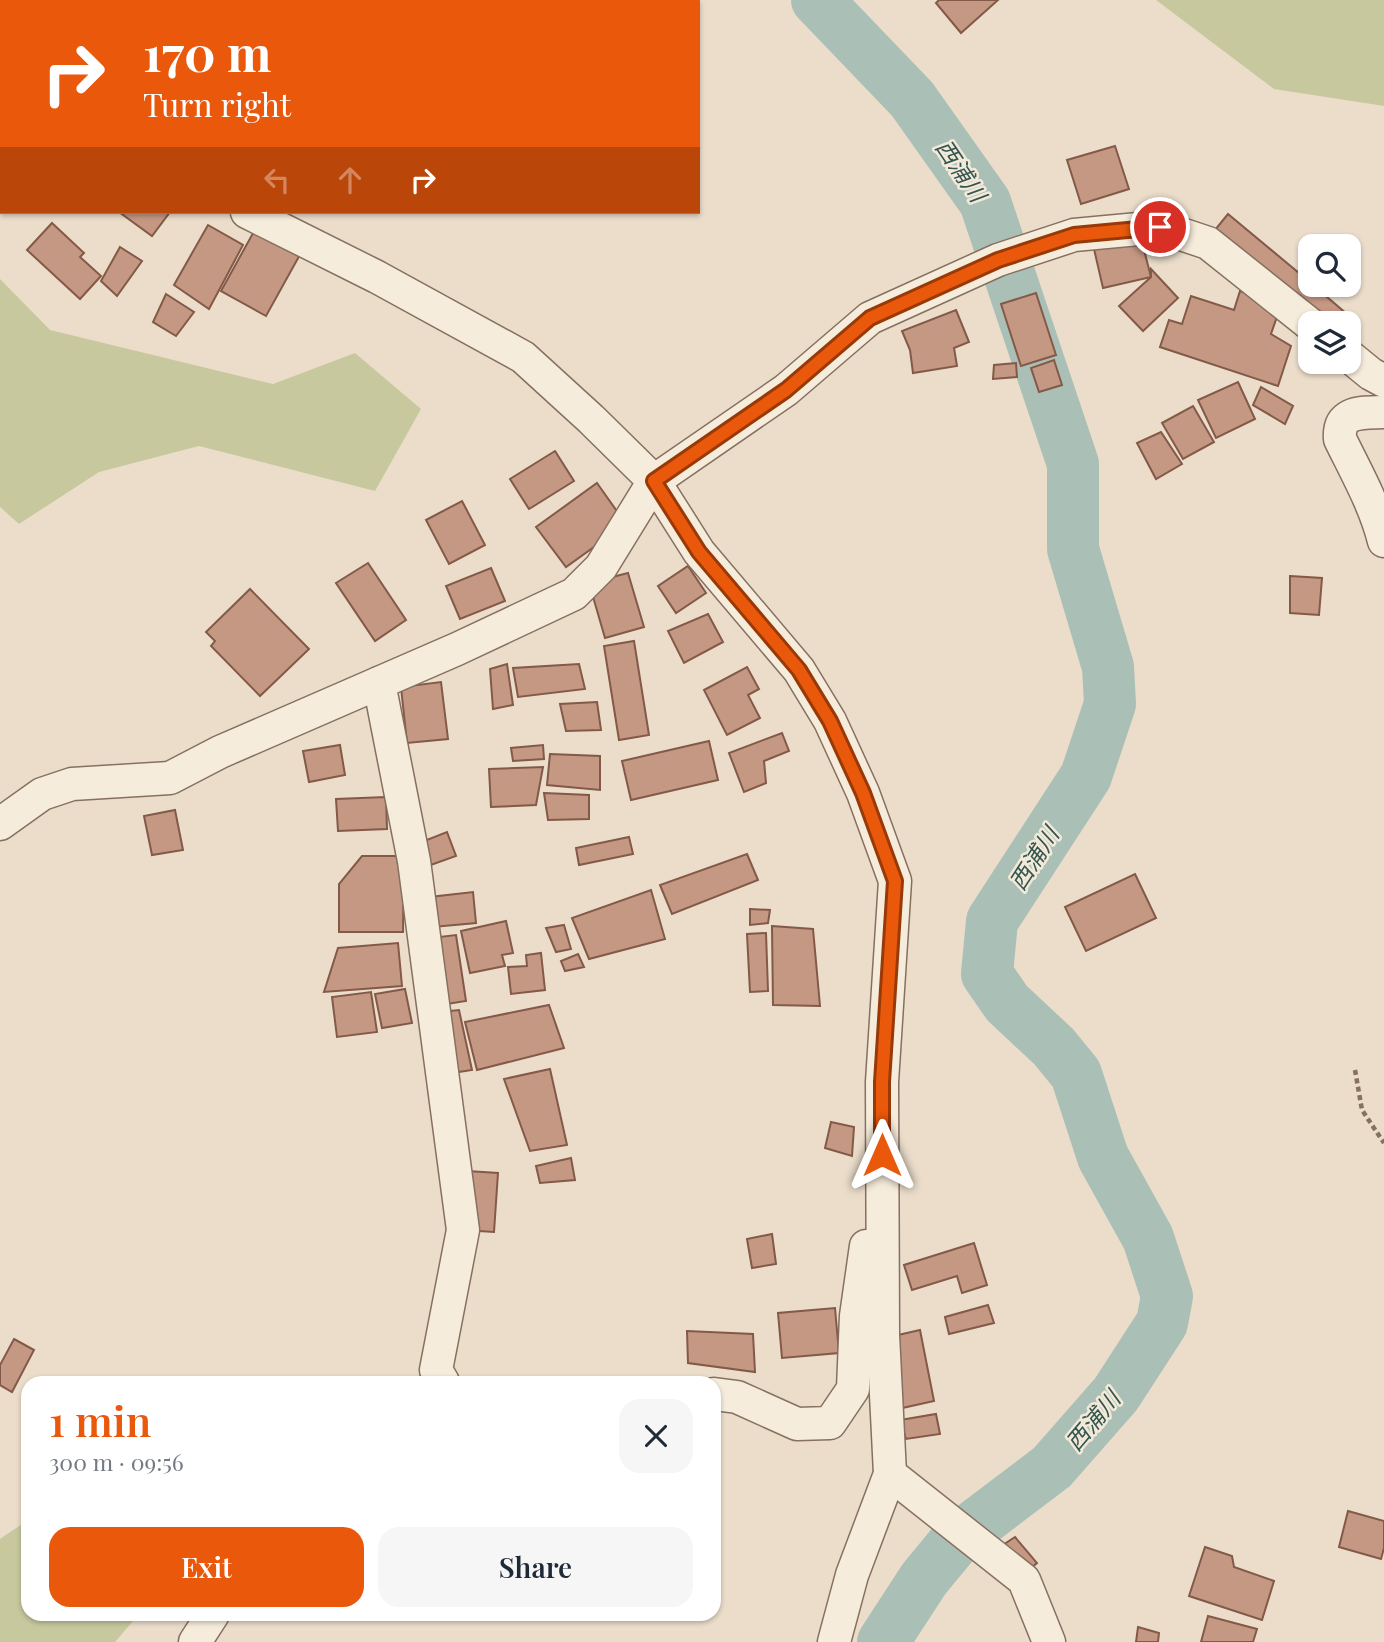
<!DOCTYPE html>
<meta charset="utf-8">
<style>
body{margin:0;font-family:"Playfair Display","Noto Sans JP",serif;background:#f6f6f7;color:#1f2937;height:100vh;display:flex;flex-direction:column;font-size:26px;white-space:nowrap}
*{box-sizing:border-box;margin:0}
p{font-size:23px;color:#747a83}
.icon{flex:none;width:38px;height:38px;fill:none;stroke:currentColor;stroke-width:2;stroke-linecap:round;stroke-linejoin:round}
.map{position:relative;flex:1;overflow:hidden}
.drawer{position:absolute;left:21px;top:1376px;width:700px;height:245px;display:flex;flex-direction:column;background:#fff;border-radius:21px;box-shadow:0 2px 5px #0004}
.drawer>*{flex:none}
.top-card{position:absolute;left:0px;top:0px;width:700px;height:214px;box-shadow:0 2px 5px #0004;background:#ea580c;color:#fff;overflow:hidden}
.controls{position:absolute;left:1298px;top:234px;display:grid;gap:14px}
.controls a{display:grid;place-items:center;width:63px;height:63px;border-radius:14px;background:#fff;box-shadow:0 2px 5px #0004;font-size:35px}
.pin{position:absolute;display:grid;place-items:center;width:60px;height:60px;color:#fff;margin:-30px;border:4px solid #fff;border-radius:50%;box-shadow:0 2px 7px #0007}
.me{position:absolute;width:77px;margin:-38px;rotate:0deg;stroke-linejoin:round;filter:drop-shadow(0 0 5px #0008)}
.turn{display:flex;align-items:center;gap:24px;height:147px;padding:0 28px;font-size:32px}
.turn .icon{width:91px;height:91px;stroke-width:2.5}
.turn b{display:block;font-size:49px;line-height:60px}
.lanes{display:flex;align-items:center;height:66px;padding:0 28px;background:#0003;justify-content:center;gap:35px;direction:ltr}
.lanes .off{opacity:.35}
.round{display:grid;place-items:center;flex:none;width:74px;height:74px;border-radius:21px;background:#f6f6f7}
.overview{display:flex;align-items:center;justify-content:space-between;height:119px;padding:0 28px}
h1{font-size:42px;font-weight:600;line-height:52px;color:#ea580c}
.action{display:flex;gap:14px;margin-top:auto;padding:14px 28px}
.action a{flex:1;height:80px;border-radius:21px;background:#ea580c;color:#fff;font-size:28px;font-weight:600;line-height:80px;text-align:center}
.action a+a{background:#f6f6f7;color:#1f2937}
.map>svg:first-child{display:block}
</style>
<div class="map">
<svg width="1384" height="1642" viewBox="0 0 1384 1642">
<rect width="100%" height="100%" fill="#ebddca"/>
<g fill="#c8c89e">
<path d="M 1156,0 L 1384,0 L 1384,106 L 1274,89 Z"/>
<path d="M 0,279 L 50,330 L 273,384 L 355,353 L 421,409 L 375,491 L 199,446 L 99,472 L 19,524 L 0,507 Z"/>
<path d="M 28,1520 L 28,1614 L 139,1614 L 115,1642 L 0,1642 L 0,1539 Z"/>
</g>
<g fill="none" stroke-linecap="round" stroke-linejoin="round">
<path stroke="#aac0b7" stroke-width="52" d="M 817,0 L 912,99 L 985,202 L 1073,464 L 1073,549 L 1108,667 L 1110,704 L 1086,776 L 992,921 L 987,974 L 1007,1003 L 1054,1047 L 1076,1074 L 1103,1157 L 1148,1238 L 1167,1296 L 1162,1323 L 1116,1394 L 1052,1467 L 957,1539 L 924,1579 L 883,1642"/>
</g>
<g fill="#c59883" stroke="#835948" stroke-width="2">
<path d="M 939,0 L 998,0 L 961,33 L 936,3 Z"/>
<path d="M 1115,146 L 1129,189 L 1081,204 L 1067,160 Z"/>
<path d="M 119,212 L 170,212 L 152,236 Z"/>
<path d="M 1228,214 L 1311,283 L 1311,285 L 1313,285 L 1348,315 L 1341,324 L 1314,324 L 1210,236 Z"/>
<path d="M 52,223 L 84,253 L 80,257 L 101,276 L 80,299 L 27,250 Z"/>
<path d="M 208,225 L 243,245 L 209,309 L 174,285 Z"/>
<path d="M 257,226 L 302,251 L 266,316 L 221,291 Z"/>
<path d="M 1141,238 L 1151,277 L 1103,288 L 1094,249 Z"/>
<path d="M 120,247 L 142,261 L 117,296 L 101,281 Z"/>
<path d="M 1151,269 L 1178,298 L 1143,331 L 1119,306 L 1151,277 Z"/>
<path d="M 1240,291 L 1281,305 L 1271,334 L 1291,346 L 1278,386 L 1160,347 L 1169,320 L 1182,324 L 1191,296 L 1234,310 Z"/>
<path d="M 1036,293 L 1056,355 L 1021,366 L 1001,304 Z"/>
<path d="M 166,294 L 194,312 L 176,336 L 153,322 Z"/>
<path d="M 956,310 L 969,342 L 954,348 L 957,366 L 913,373 L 910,350 L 902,331 Z"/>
<path d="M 1054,360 L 1062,385 L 1039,392 L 1031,368 Z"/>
<path d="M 1016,363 L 1017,377 L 993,379 L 994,365 Z"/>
<path d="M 1238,382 L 1255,419 L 1216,438 L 1198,400 Z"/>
<path d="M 1261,387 L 1293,406 L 1285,424 L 1253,405 Z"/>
<path d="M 1193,406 L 1214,442 L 1183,459 L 1162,423 Z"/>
<path d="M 1161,432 L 1182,464 L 1156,479 L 1137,443 Z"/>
<path d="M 555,451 L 574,481 L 529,509 L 510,479 Z"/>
<path d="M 597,483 L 626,524 L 566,567 L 536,527 Z"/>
<path d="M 462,501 L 485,545 L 449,564 L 426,520 Z"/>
<path d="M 368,563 L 406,620 L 375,641 L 336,583 Z"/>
<path d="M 688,566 L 706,593 L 676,613 L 658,586 Z"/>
<path d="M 491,568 L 505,601 L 460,619 L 446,586 Z"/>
<path d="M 628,573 L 644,627 L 605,638 L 589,583 Z"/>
<path d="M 1290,576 L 1322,578 L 1319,615 L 1290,613 Z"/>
<path d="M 250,589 L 309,649 L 260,696 L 211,646 L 215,641 L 206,632 Z"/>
<path d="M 708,614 L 723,642 L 684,663 L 668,631 Z"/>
<path d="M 634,641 L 649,735 L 619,740 L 604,646 Z"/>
<path d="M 507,664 L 513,705 L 493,709 L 490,669 Z"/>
<path d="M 579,664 L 585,689 L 518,697 L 513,668 Z"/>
<path d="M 747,667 L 759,689 L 748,695 L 760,718 L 727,735 L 704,690 Z"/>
<path d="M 441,682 L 448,739 L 407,743 L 401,687 Z"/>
<path d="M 597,702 L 601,730 L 566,731 L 560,704 Z"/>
<path d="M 782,733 L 789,751 L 764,761 L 766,783 L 744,792 L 729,753 Z"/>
<path d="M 709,741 L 718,780 L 631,800 L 622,761 Z"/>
<path d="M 340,745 L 345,775 L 309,782 L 303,751 Z"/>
<path d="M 543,745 L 544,759 L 513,761 L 511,748 Z"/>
<path d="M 550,754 L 600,756 L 600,790 L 547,785 Z"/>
<path d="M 543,767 L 536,805 L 491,807 L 489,769 Z"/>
<path d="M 544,793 L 589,795 L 589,819 L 548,820 Z"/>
<path d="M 386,797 L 387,829 L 338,831 L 336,799 Z"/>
<path d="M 175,810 L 183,850 L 152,855 L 144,816 Z"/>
<path d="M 447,832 L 456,856 L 428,866 L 419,843 Z"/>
<path d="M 629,837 L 633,854 L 579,865 L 576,848 Z"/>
<path d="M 747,854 L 758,880 L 672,914 L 660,885 Z"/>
<path d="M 362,856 L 404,856 L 403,932 L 339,932 L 339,884 Z"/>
<path d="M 1135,874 L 1156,918 L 1086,951 L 1065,907 Z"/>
<path d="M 651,890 L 665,939 L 589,959 L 572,918 Z"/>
<path d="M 473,892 L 476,923 L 433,927 L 430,897 Z"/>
<path d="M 750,909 L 770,910 L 768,923 L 750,925 Z"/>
<path d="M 506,921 L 513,953 L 502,955 L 505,966 L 470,973 L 461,931 Z"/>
<path d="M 564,925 L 571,949 L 556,952 L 546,928 Z"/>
<path d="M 772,926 L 813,929 L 820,1006 L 773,1005 Z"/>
<path d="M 766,933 L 768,991 L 750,992 L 747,934 Z"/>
<path d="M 456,935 L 466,1001 L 440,1005 L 430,938 Z"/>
<path d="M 398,943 L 402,986 L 324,992 L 338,948 Z"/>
<path d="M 541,953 L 545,990 L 511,994 L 508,967 L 527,966 L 526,955 Z"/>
<path d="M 578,954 L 584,967 L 565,971 L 561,961 Z"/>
<path d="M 405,989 L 412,1023 L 382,1028 L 375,994 Z"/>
<path d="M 371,992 L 377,1032 L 337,1037 L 332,997 Z"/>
<path d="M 549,1005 L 564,1048 L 477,1070 L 465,1022 Z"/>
<path d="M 459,1010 L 472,1070 L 452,1073 L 441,1012 Z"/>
<path d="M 550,1069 L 567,1145 L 530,1151 L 504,1079 Z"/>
<path d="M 831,1122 L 854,1127 L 852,1156 L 825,1148 Z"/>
<path d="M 571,1158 L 575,1180 L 540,1183 L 536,1166 Z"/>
<path d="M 467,1171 L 498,1173 L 494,1232 L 463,1230 Z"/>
<path d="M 772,1234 L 776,1264 L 752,1268 L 747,1239 Z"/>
<path d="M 974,1243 L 987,1285 L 962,1293 L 957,1276 L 912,1290 L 904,1265 Z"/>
<path d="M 988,1305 L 994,1323 L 949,1334 L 945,1317 Z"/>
<path d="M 835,1308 L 839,1353 L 782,1358 L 778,1313 Z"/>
<path d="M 920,1330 L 934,1401 L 898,1409 L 889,1337 Z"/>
<path d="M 687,1331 L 753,1334 L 755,1372 L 688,1363 Z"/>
<path d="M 14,1339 L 34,1350 L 12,1392 L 0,1385 L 0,1365 Z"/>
<path d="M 936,1414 L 940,1434 L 906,1439 L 900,1420 Z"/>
<path d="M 1348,1511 L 1384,1521 L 1384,1548 L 1381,1559 L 1339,1547 Z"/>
<path d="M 1015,1537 L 1037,1563 L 1026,1572 L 1000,1547 Z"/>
<path d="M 1205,1547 L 1232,1556 L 1234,1567 L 1274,1581 L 1262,1620 L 1189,1596 Z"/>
<path d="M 1208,1616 L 1257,1629 L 1253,1642 L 1201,1642 Z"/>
<path d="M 1138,1627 L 1159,1633 L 1158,1642 L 1136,1642 Z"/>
</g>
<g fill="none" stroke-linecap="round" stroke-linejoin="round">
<defs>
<g id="minor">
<path d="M 376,2 L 377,0"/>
<path d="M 0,45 L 2,47"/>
<path d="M 247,212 L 377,277 L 523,357 L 591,419 L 654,481 L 699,552 L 799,670 L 830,721 L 863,793 L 895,881 L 882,1082 L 883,1335 L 890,1474 L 852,1575 L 834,1642"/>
<path d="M 1349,356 L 1371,374 L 1384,381"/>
<path d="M 1384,412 C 1362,413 1338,410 1340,439 C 1356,472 1375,505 1384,541"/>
<path d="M 379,683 L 414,861 L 463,1230 L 436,1370 L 443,1382"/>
<path d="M 0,824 L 42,794 L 72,784 L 170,778 L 220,752 L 457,649 L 574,594 L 601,567 L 654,481 L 786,390 L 870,318 L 998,260 L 1074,235 L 1160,227 L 1208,243 L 1311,325"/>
<path d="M 714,1394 L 737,1397 L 797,1424 L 830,1423 L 853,1389 L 856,1316 L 866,1246"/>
<path d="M 890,1474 L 1024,1580 L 1049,1642"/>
<path d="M 195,1642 L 213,1614"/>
</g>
</defs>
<use href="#minor" stroke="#867060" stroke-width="35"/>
<path stroke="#867060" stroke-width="4.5" stroke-dasharray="5 3.5" stroke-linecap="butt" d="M 1355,1070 L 1362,1110 L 1384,1143"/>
<use href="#minor" stroke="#f6ecdc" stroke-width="32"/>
</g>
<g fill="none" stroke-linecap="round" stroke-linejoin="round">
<defs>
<path id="route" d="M 882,1155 L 882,1082 L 895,881 L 863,793 L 830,721 L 799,670 L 699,552 L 654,481 L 786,390 L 870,318 L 998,260 L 1074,235 L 1160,227"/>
</defs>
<use href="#route" stroke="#983908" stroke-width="18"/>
<use href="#route" stroke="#ea580c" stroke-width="12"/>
</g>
<g text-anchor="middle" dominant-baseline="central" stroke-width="5" stroke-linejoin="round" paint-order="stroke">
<g font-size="23" font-style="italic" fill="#335650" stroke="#f3e9d9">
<text transform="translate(962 170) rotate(56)">西浦川</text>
<text transform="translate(1033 858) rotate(-57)">西浦川</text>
<text transform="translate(1092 1420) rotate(-50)">西浦川</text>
</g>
</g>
</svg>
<div class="controls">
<a><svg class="icon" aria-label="search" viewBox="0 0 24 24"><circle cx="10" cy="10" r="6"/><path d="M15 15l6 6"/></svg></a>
<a><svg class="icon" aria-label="layers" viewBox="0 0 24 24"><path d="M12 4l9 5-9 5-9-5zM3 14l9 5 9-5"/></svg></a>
</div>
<div class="pin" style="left:1160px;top:227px;background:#d93025"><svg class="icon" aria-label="arrive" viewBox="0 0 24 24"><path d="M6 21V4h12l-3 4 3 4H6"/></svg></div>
<svg class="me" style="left:882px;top:1155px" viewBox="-20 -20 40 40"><path d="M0-17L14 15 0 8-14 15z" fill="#ea580c" stroke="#fff" stroke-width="4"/></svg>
<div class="top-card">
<div class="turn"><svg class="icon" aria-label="right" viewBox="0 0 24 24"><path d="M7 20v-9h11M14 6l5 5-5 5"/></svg><div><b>170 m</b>Turn right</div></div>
<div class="lanes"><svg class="icon off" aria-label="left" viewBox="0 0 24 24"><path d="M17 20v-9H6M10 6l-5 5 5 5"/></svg><svg class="icon off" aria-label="ahead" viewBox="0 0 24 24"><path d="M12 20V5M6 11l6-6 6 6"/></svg><svg class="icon" aria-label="right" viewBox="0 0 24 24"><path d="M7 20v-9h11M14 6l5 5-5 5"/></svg></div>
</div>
<section class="drawer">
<div class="overview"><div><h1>1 min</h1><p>300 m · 09:56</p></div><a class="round"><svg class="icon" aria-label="close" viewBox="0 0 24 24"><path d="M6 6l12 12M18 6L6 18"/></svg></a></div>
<div class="action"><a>Exit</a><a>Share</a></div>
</section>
</div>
